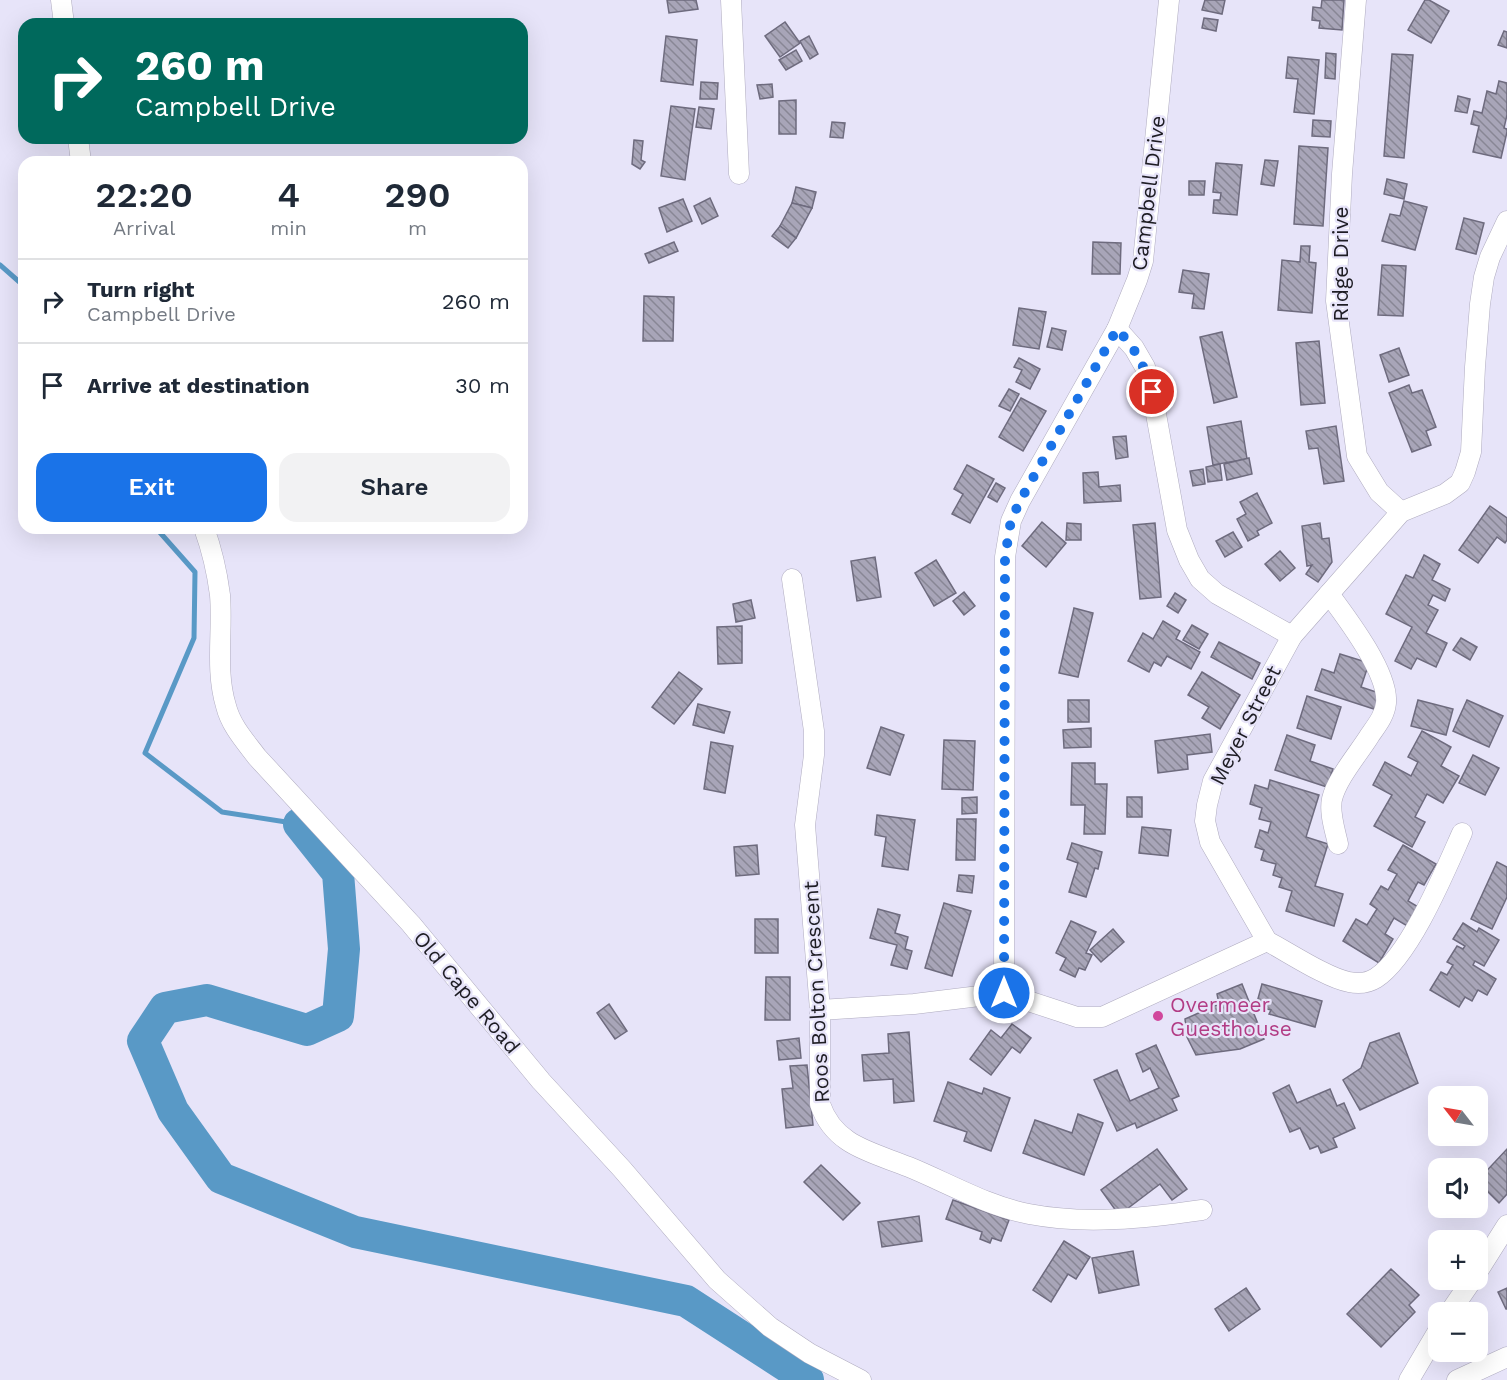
<!DOCTYPE html>
<meta charset="utf-8">
<style>
body{margin:0;font-family:"Work Sans",sans-serif;background:#f2f2f3;color:#1f2937;height:100vh;display:flex;flex-direction:column;font-size:22px;white-space:nowrap}
*{box-sizing:border-box;margin:0}
p{font-size:20px;color:#747a83}
.icon{flex:none;width:33px;height:33px;fill:none;stroke:currentColor;stroke-width:2;stroke-linecap:round;stroke-linejoin:round}
.map{position:relative;flex:1;overflow:hidden}
.panel{position:absolute;left:18px;top:156px;width:510px;height:378px;display:flex;flex-direction:column;background:#fff;border-radius:18px;box-shadow:0 6px 24px #0002}
.panel>*{flex:none}
.hud{position:absolute;left:18px;top:18px;width:510px;height:126px;border-radius:18px;box-shadow:0 6px 24px #0002;background:#00695c;color:#fff;overflow:hidden}
.needle{width:39px;rotate:301deg}
.buttons{position:absolute;left:1428px;top:1086px;display:grid;gap:12px}
.buttons a{display:grid;place-items:center;width:60px;height:60px;border-radius:12px;background:#fff;box-shadow:0 6px 24px #0002;font-size:30px}
.pin{position:absolute;display:grid;place-items:center;width:51px;height:51px;color:#fff;margin:-26px;border:3px solid #fff;border-radius:50%;box-shadow:0 2px 6px #0007}
.me{position:absolute;width:66px;margin:-33px;rotate:0deg;stroke-linejoin:round;filter:drop-shadow(0 0 4px #0008)}
.turn{display:flex;align-items:center;gap:21px;height:126px;padding:0 18px;font-size:27px}
.turn .icon{width:78px;height:78px;stroke-width:2.5}
.turn b{display:block;font-size:42px;line-height:51px}
.eta{display:flex;justify-content:space-evenly;align-items:center;height:102px;text-align:center}
.eta b{font-size:36px;font-weight:600;line-height:42px}
.cta{display:flex;gap:12px;margin-top:auto;padding:12px 18px}
.cta a{flex:1;height:69px;border-radius:18px;background:#1a73e8;color:#fff;font-size:24px;font-weight:600;line-height:69px;text-align:center}
.cta a+a{background:#f2f2f3;color:#1f2937}
ul{padding:0;list-style:none}
li{display:flex;align-items:center;gap:18px;height:84px;padding:0 18px;border-top:2px solid #e0e1e3}
li div{flex:1}
li b{display:block;font-size:22px}
li em{font-style:normal}
.map>svg:first-child{display:block}
</style>
<div class="map">
<svg width="1507" height="1380" viewBox="0 0 1507 1380">
<defs>
<pattern id="building-back-hatch" width="6" height="6" patternUnits="userSpaceOnUse" patternTransform="scale(1.5)"><rect width="6" height="6" fill="#a8a5b8"/><path d="M-1 5l2 2M0 0l6 6M5-1l2 2" fill="none" stroke="#888695"/></pattern>
</defs>
<rect width="100%" height="100%" fill="#e7e4f9"/>
<g fill="none" stroke-linecap="round" stroke-linejoin="round">
<g stroke="#5999c6" stroke-width="5">
<path d="M 0,265 L 24,286"/>
<path d="M 156,528 L 195,572 L 194,638 L 145,753 L 222,812 L 299,824"/>
</g>
<path stroke="#5999c6" stroke-width="32" d="M 299,824 L 338,873 L 344,949 L 338,1016 L 307,1030 L 207,1000 L 165,1008 L 143,1041 L 173,1111 L 221,1178 L 355,1232 L 686,1301 L 808,1380"/>
</g>
<g fill="url(#building-back-hatch)" stroke="#6e6b7e" stroke-width="1.5">
<path d="M 667,0 L 696,0 L 698,9 L 669,13 Z"/>
<path d="M 1205,0 L 1225,0 L 1222,14 L 1202,10 Z"/>
<path d="M 1322,0 L 1344,0 L 1342,30 L 1319,28 L 1320,21 L 1312,20 L 1313,7 L 1321,8 Z"/>
<path d="M 1425,0 L 1429,0 L 1449,11 L 1431,43 L 1408,30 Z"/>
<path d="M 1204,18 L 1218,20 L 1216,31 L 1202,28 Z"/>
<path d="M 785,22 L 800,43 L 780,57 L 765,36 Z"/>
<path d="M 1504,31 L 1507,32 L 1507,48 L 1498,45 Z"/>
<path d="M 666,36 L 697,40 L 693,85 L 661,81 Z"/>
<path d="M 809,36 L 818,54 L 810,59 L 800,41 Z"/>
<path d="M 796,50 L 802,61 L 786,70 L 779,60 Z"/>
<path d="M 1326,53 L 1336,54 L 1335,79 L 1325,78 Z"/>
<path d="M 1392,54 L 1413,55 L 1404,158 L 1384,156 Z"/>
<path d="M 1288,57 L 1319,60 L 1314,114 L 1294,112 L 1298,79 L 1286,78 Z"/>
<path d="M 1499,81 L 1507,83 L 1507,115 L 1504,128 L 1507,129 L 1507,132 L 1501,158 L 1473,152 L 1479,126 L 1471,124 L 1474,111 L 1482,113 L 1487,91 L 1496,94 Z"/>
<path d="M 701,82 L 718,83 L 717,99 L 700,99 Z"/>
<path d="M 772,84 L 773,97 L 760,99 L 757,85 Z"/>
<path d="M 1458,96 L 1470,99 L 1467,113 L 1455,111 Z"/>
<path d="M 796,100 L 796,134 L 779,134 L 779,101 Z"/>
<path d="M 671,106 L 695,109 L 685,180 L 661,176 Z"/>
<path d="M 699,107 L 714,109 L 711,129 L 696,127 Z"/>
<path d="M 1313,120 L 1331,121 L 1330,137 L 1312,136 Z"/>
<path d="M 832,122 L 845,123 L 843,138 L 830,137 Z"/>
<path d="M 634,140 L 643,141 L 641,160 L 645,162 L 640,169 L 632,164 Z"/>
<path d="M 1299,146 L 1328,148 L 1323,226 L 1294,224 Z"/>
<path d="M 1265,160 L 1278,161 L 1274,186 L 1261,184 Z"/>
<path d="M 1216,163 L 1242,165 L 1237,215 L 1213,213 L 1214,200 L 1220,200 L 1221,193 L 1213,192 Z"/>
<path d="M 1387,179 L 1407,184 L 1404,199 L 1384,194 Z"/>
<path d="M 1189,181 L 1205,181 L 1204,195 L 1189,195 Z"/>
<path d="M 796,187 L 816,192 L 812,208 L 792,203 Z"/>
<path d="M 710,198 L 718,216 L 702,224 L 694,206 Z"/>
<path d="M 683,199 L 692,221 L 667,232 L 659,208 Z"/>
<path d="M 1404,201 L 1427,207 L 1415,250 L 1382,241 L 1390,214 L 1400,216 Z"/>
<path d="M 792,203 L 812,208 L 796,238 L 780,226 Z"/>
<path d="M 1464,218 L 1484,223 L 1476,254 L 1456,249 Z"/>
<path d="M 780,226 L 796,238 L 788,248 L 772,236 Z"/>
<path d="M 674,242 L 678,251 L 649,263 L 645,254 Z"/>
<path d="M 1093,242 L 1121,243 L 1120,274 L 1092,274 Z"/>
<path d="M 1301,246 L 1310,246 L 1309,262 L 1316,263 L 1312,313 L 1278,310 L 1282,260 L 1300,262 Z"/>
<path d="M 1382,265 L 1406,266 L 1403,316 L 1378,315 Z"/>
<path d="M 1183,270 L 1209,274 L 1204,309 L 1192,308 L 1194,294 L 1179,292 Z"/>
<path d="M 644,296 L 674,297 L 673,341 L 643,341 Z"/>
<path d="M 1019,308 L 1046,312 L 1039,349 L 1013,345 Z"/>
<path d="M 1052,328 L 1066,331 L 1062,350 L 1047,347 Z"/>
<path d="M 1222,332 L 1237,397 L 1214,403 L 1200,337 Z"/>
<path d="M 1319,341 L 1325,403 L 1301,405 L 1296,343 Z"/>
<path d="M 1399,348 L 1409,375 L 1389,382 L 1380,355 Z"/>
<path d="M 1019,358 L 1040,369 L 1030,389 L 1016,382 L 1022,370 L 1014,367 Z"/>
<path d="M 1409,385 L 1412,393 L 1422,390 L 1436,427 L 1426,431 L 1431,445 L 1412,452 L 1389,393 Z"/>
<path d="M 1009,389 L 1019,394 L 1010,411 L 999,406 Z"/>
<path d="M 1021,398 L 1046,411 L 1023,451 L 999,437 Z"/>
<path d="M 1241,421 L 1247,459 L 1213,465 L 1207,427 Z"/>
<path d="M 1336,426 L 1344,481 L 1324,484 L 1318,448 L 1309,449 L 1306,431 Z"/>
<path d="M 1126,436 L 1128,457 L 1116,459 L 1113,437 Z"/>
<path d="M 1249,458 L 1252,474 L 1227,480 L 1224,464 Z"/>
<path d="M 1220,464 L 1222,480 L 1208,482 L 1206,467 Z"/>
<path d="M 967,465 L 994,479 L 970,523 L 952,514 L 963,494 L 954,489 Z"/>
<path d="M 1203,469 L 1205,484 L 1193,486 L 1190,471 Z"/>
<path d="M 1098,472 L 1099,487 L 1120,485 L 1121,501 L 1084,503 L 1083,473 Z"/>
<path d="M 996,483 L 1005,488 L 997,502 L 988,497 Z"/>
<path d="M 1257,493 L 1272,523 L 1257,531 L 1259,535 L 1248,541 L 1237,519 L 1246,514 L 1240,502 Z"/>
<path d="M 1490,506 L 1507,518 L 1507,540 L 1505,543 L 1497,537 L 1478,563 L 1459,550 Z"/>
<path d="M 1042,522 L 1066,543 L 1046,567 L 1022,546 Z"/>
<path d="M 1067,523 L 1081,524 L 1081,540 L 1066,540 Z"/>
<path d="M 1155,523 L 1161,597 L 1140,599 L 1133,525 Z"/>
<path d="M 1320,523 L 1322,539 L 1329,538 L 1332,562 L 1318,582 L 1306,574 L 1312,565 L 1307,566 L 1302,526 Z"/>
<path d="M 1233,532 L 1242,547 L 1225,557 L 1216,541 Z"/>
<path d="M 1280,551 L 1295,568 L 1280,581 L 1265,564 Z"/>
<path d="M 1424,555 L 1440,564 L 1432,580 L 1450,589 L 1445,601 L 1433,595 L 1428,605 L 1438,610 L 1426,633 L 1447,643 L 1436,667 L 1417,658 L 1411,669 L 1395,661 L 1412,627 L 1386,614 L 1406,575 L 1413,578 Z"/>
<path d="M 875,557 L 881,597 L 857,601 L 851,561 Z"/>
<path d="M 936,560 L 956,593 L 934,606 L 915,573 Z"/>
<path d="M 964,592 L 975,606 L 964,615 L 953,601 Z"/>
<path d="M 1175,593 L 1186,600 L 1178,613 L 1167,606 Z"/>
<path d="M 751,600 L 755,618 L 736,622 L 733,604 Z"/>
<path d="M 1074,608 L 1093,613 L 1078,677 L 1059,673 Z"/>
<path d="M 1163,621 L 1180,631 L 1176,639 L 1200,652 L 1191,669 L 1167,656 L 1161,666 L 1154,662 L 1149,672 L 1128,661 L 1143,633 L 1153,639 Z"/>
<path d="M 1192,625 L 1208,634 L 1199,649 L 1183,640 Z"/>
<path d="M 742,626 L 742,663 L 718,664 L 717,627 Z"/>
<path d="M 1461,638 L 1477,647 L 1470,660 L 1453,650 Z"/>
<path d="M 1219,642 L 1260,663 L 1252,679 L 1211,657 Z"/>
<path d="M 1340,654 L 1369,663 L 1361,687 L 1382,694 L 1377,710 L 1315,690 L 1322,669 L 1334,673 Z"/>
<path d="M 679,672 L 702,689 L 674,724 L 652,707 Z"/>
<path d="M 1202,672 L 1240,695 L 1220,729 L 1202,718 L 1209,707 L 1188,695 Z"/>
<path d="M 1307,696 L 1341,707 L 1331,739 L 1297,728 Z"/>
<rect x="1068" y="700" width="21" height="22"/>
<path d="M 1418,700 L 1453,709 L 1446,735 L 1411,726 Z"/>
<path d="M 1467,700 L 1503,716 L 1489,747 L 1453,731 Z"/>
<path d="M 698,704 L 730,712 L 724,733 L 693,725 Z"/>
<path d="M 881,727 L 904,735 L 890,775 L 867,768 Z"/>
<path d="M 1091,728 L 1091,747 L 1064,748 L 1063,730 Z"/>
<path d="M 1422,731 L 1451,747 L 1441,766 L 1459,776 L 1443,803 L 1427,794 L 1415,817 L 1425,822 L 1412,847 L 1374,826 L 1392,795 L 1373,785 L 1385,762 L 1411,776 L 1418,762 L 1408,757 Z"/>
<path d="M 1210,734 L 1212,752 L 1187,755 L 1188,769 L 1158,773 L 1155,741 Z"/>
<path d="M 1287,735 L 1315,745 L 1310,761 L 1333,769 L 1327,787 L 1275,770 Z"/>
<path d="M 944,740 L 975,741 L 973,790 L 942,789 Z"/>
<path d="M 711,742 L 733,746 L 725,793 L 704,789 Z"/>
<path d="M 1473,755 L 1499,768 L 1485,795 L 1459,783 Z"/>
<path d="M 1072,763 L 1095,763 L 1095,784 L 1107,784 L 1105,834 L 1084,834 L 1085,805 L 1071,805 Z"/>
<path d="M 1270,780 L 1319,795 L 1306,837 L 1328,844 L 1315,886 L 1343,894 L 1334,926 L 1286,911 L 1292,891 L 1279,887 L 1282,878 L 1273,875 L 1276,864 L 1261,860 L 1264,850 L 1255,847 L 1260,830 L 1268,833 L 1271,822 L 1259,819 L 1262,808 L 1250,804 L 1255,785 L 1268,789 Z"/>
<path d="M 977,797 L 977,813 L 962,814 L 962,798 Z"/>
<rect x="1127" y="797" width="15" height="20"/>
<path d="M 877,815 L 915,820 L 908,870 L 882,866 L 886,837 L 875,835 Z"/>
<path d="M 957,819 L 976,819 L 975,860 L 956,860 Z"/>
<path d="M 1142,827 L 1171,830 L 1168,856 L 1139,853 Z"/>
<path d="M 1072,843 L 1102,852 L 1098,869 L 1095,868 L 1086,897 L 1069,892 L 1078,863 L 1067,859 Z"/>
<path d="M 757,845 L 759,874 L 736,876 L 734,847 Z"/>
<path d="M 1403,845 L 1436,864 L 1424,885 L 1418,882 L 1408,901 L 1420,908 L 1409,927 L 1394,918 L 1385,934 L 1393,939 L 1379,963 L 1343,941 L 1356,919 L 1367,925 L 1377,909 L 1370,904 L 1381,886 L 1388,890 L 1397,874 L 1388,870 Z"/>
<path d="M 1497,862 L 1507,867 L 1507,897 L 1492,929 L 1471,919 Z"/>
<path d="M 959,875 L 974,876 L 972,893 L 957,891 Z"/>
<path d="M 944,903 L 971,911 L 952,976 L 925,968 Z"/>
<path d="M 878,909 L 900,915 L 895,933 L 908,937 L 905,949 L 912,951 L 907,969 L 891,965 L 897,945 L 870,938 Z"/>
<rect x="755" y="919" width="23" height="34"/>
<path d="M 1071,921 L 1096,932 L 1086,953 L 1092,955 L 1085,970 L 1079,968 L 1075,977 L 1060,970 L 1066,958 L 1056,953 Z"/>
<path d="M 1463,923 L 1477,932 L 1479,928 L 1499,940 L 1484,966 L 1475,961 L 1473,965 L 1496,979 L 1487,995 L 1478,990 L 1472,1001 L 1465,997 L 1459,1007 L 1430,990 L 1441,972 L 1447,975 L 1453,965 L 1447,962 L 1457,946 L 1463,949 L 1465,946 L 1453,939 Z"/>
<path d="M 1113,929 L 1124,942 L 1101,962 L 1090,950 Z"/>
<path d="M 766,977 L 790,977 L 790,1020 L 765,1020 Z"/>
<path d="M 1242,984 L 1264,1039 L 1240,1049 L 1196,1055 L 1187,1037 L 1185,1019 L 1219,1004 L 1217,994 Z"/>
<path d="M 1262,984 L 1322,1001 L 1315,1027 L 1269,1014 L 1271,1010 L 1256,1006 Z"/>
<path d="M 609,1004 L 627,1031 L 615,1039 L 597,1013 Z"/>
<path d="M 1012,1024 L 1031,1038 L 1020,1053 L 1012,1047 L 991,1075 L 970,1059 L 991,1030 L 1001,1038 Z"/>
<path d="M 909,1032 L 914,1101 L 894,1103 L 893,1079 L 864,1081 L 862,1055 L 889,1053 L 888,1034 Z"/>
<path d="M 1399,1033 L 1418,1083 L 1360,1110 L 1343,1080 L 1361,1068 L 1370,1043 Z"/>
<path d="M 799,1038 L 801,1058 L 779,1060 L 777,1041 Z"/>
<path d="M 1156,1045 L 1179,1096 L 1172,1099 L 1177,1110 L 1137,1128 L 1135,1123 L 1117,1131 L 1094,1080 L 1117,1070 L 1130,1101 L 1159,1088 L 1150,1068 L 1143,1072 L 1136,1054 Z"/>
<path d="M 807,1065 L 813,1125 L 786,1128 L 782,1089 L 793,1088 L 790,1066 Z"/>
<path d="M 948,1082 L 982,1094 L 984,1088 L 1010,1098 L 991,1151 L 964,1141 L 967,1132 L 934,1121 Z"/>
<path d="M 1289,1085 L 1297,1103 L 1330,1089 L 1337,1106 L 1344,1103 L 1355,1128 L 1333,1138 L 1337,1147 L 1321,1153 L 1318,1146 L 1310,1149 L 1300,1128 L 1290,1132 L 1273,1093 Z"/>
<path d="M 1078,1114 L 1103,1123 L 1084,1175 L 1023,1153 L 1035,1120 L 1072,1133 Z"/>
<path d="M 1157,1149 L 1187,1189 L 1172,1200 L 1160,1184 L 1119,1215 L 1101,1190 Z"/>
<path d="M 1507,1149 L 1507,1194 L 1499,1203 L 1478,1182 L 1478,1180 Z"/>
<path d="M 821,1165 L 860,1203 L 843,1220 L 804,1182 Z"/>
<path d="M 953,1200 L 1009,1220 L 1001,1241 L 992,1238 L 990,1243 L 980,1239 L 982,1232 L 946,1219 Z"/>
<path d="M 919,1216 L 922,1241 L 882,1247 L 878,1222 Z"/>
<path d="M 1064,1241 L 1090,1257 L 1076,1279 L 1068,1274 L 1051,1302 L 1033,1290 Z"/>
<path d="M 1133,1251 L 1139,1285 L 1099,1293 L 1092,1258 Z"/>
<path d="M 1391,1269 L 1419,1295 L 1409,1305 L 1415,1312 L 1381,1347 L 1347,1314 Z"/>
<path d="M 1246,1288 L 1260,1309 L 1229,1331 L 1215,1309 Z"/>
<path d="M 1507,1288 L 1507,1309 L 1506,1309 L 1498,1292 Z"/>
</g>
<g fill="none" stroke-linecap="round" stroke-linejoin="round">
<defs>
<g id="minor">
<path d="M 61,0 L 64,24"/>
<path d="M 731,0 L 739,174"/>
<path d="M 1169,0 L 1143,261 L 1137,280 L 1117,329 L 1134,348 L 1145,367 L 1152,392 L 1177,530 L 1189,560 L 1200,579 L 1217,594 L 1292,636"/>
<path d="M 1356,0 L 1342,174 L 1336,301 L 1357,456 L 1379,492 L 1401,512"/>
<path d="M 78,138 L 81,162"/>
<path d="M 204,528 C 212,550 217,572 220,595 C 223,632 215,670 226,706 C 231,726 245,741 257,757 L 411,924 L 541,1081 L 622,1169 L 717,1280 L 770,1327 L 809,1353 L 861,1380"/>
<path d="M 792,579 L 814,731 L 814,755 L 805,825 L 820,1010 L 820,1104 C 834,1146 872,1152 909,1167 C 948,1183 987,1206 1029,1214 C 1086,1225 1145,1218 1202,1210"/>
<path d="M 1329,594 C 1346,617 1389,673 1386,703 C 1385,715 1377,725 1370,735 C 1359,753 1337,778 1332,799 C 1329,813 1335,830 1338,844"/>
<path d="M 1267,941 C 1288,952 1327,978 1349,982 C 1358,984 1368,983 1376,978 C 1410,956 1445,871 1462,833"/>
<path d="M 1004,993 L 1005,557 L 1011,521 L 1020,501 L 1117,329"/>
<path d="M 820,1010 L 914,1004 L 1004,993 L 1077,1017 L 1102,1017 L 1267,941 L 1210,842 L 1205,821 L 1207,805 L 1213,781 L 1292,636 L 1401,512 L 1445,494 L 1460,483 L 1465,472 L 1471,452 L 1475,367 L 1480,304 L 1484,277 L 1490,257 L 1507,221"/>
<path d="M 1478,1271 L 1507,1225"/>
<path d="M 1450,1312 L 1472,1280"/>
<path d="M 1409,1380 L 1438,1331"/>
<path d="M 1457,1380 L 1507,1357"/>
</g>
</defs>
<use href="#minor" stroke="#afabbf" stroke-width="21"/>
<use href="#minor" stroke="#fff" stroke-width="20"/>
</g>
<g fill="none" stroke-linecap="round" stroke-linejoin="round">
<path stroke="#1a73e8" stroke-width="10" stroke-dasharray="0 18" d="M 1004,993 L 1005,557 L 1011,520 L 1020,501 L 1117,329 C 1137,351 1143,363 1152,392"/>
</g>
<circle fill="#d1479c" stroke="#e7e4f9" stroke-width="2" cx="1158" cy="1016" r="6"/>
<g text-anchor="middle" dominant-baseline="central" stroke-width="4.5" stroke-linejoin="round" paint-order="stroke">
<g font-size="21" fill="#1e1d24" stroke="#e7e4f9">
<text transform="translate(1148 193) rotate(-83)">Campbell Drive</text>
<text transform="translate(1340 264) rotate(-90)">Ridge Drive</text>
<text transform="translate(1245 725) rotate(-63)">Meyer Street</text>
<text transform="translate(467 992) rotate(50)">Old Cape Road</text>
<text transform="translate(816 992) rotate(-93)">Roos Bolton Crescent</text>
</g>
<g font-size="21" fill="#b23c85" stroke="#e7e4f9" text-anchor="start">
<text x="1170" y="1004">Overmeer<tspan x="1170" dy="24">Guesthouse</tspan></text>
</g>
</g>
</svg>
<div class="buttons">
<a><svg class="needle" viewBox="-14 -14 28 28"><path d="M0-13l5 13h-10z" fill="#e53935"/><path d="M0 13l5-13h-10z" fill="#747a83"/></svg></a>
<a><svg class="icon" aria-label="sound" viewBox="0 0 24 24"><path d="M4 9h4l5-4v14l-5-4H4zM17 9q2 3 0 6"/></svg></a>
<a>+</a>
<a>−</a>
</div>
<div class="pin" style="left:1152px;top:392px;background:#d93025"><svg class="icon" aria-label="arrive" viewBox="0 0 24 24"><path d="M6 21V4h12l-3 4 3 4H6"/></svg></div>
<svg class="me" style="left:1004px;top:993px" viewBox="-20 -20 40 40"><circle r="17" fill="#1a73e8" stroke="#fff" stroke-width="3"/><path d="M0-11L8 9 0 5-8 9z" fill="#fff"/></svg>
<div class="hud">
<div class="turn"><svg class="icon" aria-label="right" viewBox="0 0 24 24"><path d="M7 20v-9h11M14 6l5 5-5 5"/></svg><div><b>260 m</b>Campbell Drive</div></div>
</div>
<section class="panel">
<div class="eta">
<div><b>22:20</b><p>Arrival</p></div>
<div><b>4</b><p>min</p></div>
<div><b>290</b><p>m</p></div>
</div>
<ul>
<li><svg class="icon" aria-label="right" viewBox="0 0 24 24"><path d="M7 20v-9h11M14 6l5 5-5 5"/></svg><div><b>Turn right</b><p>Campbell Drive</p></div><em>260 m</em></li>
<li><svg class="icon" aria-label="arrive" viewBox="0 0 24 24"><path d="M6 21V4h12l-3 4 3 4H6"/></svg><div><b>Arrive at destination</b></div><em>30 m</em></li>
</ul>
<div class="cta"><a>Exit</a><a>Share</a></div>
</section>
</div>
